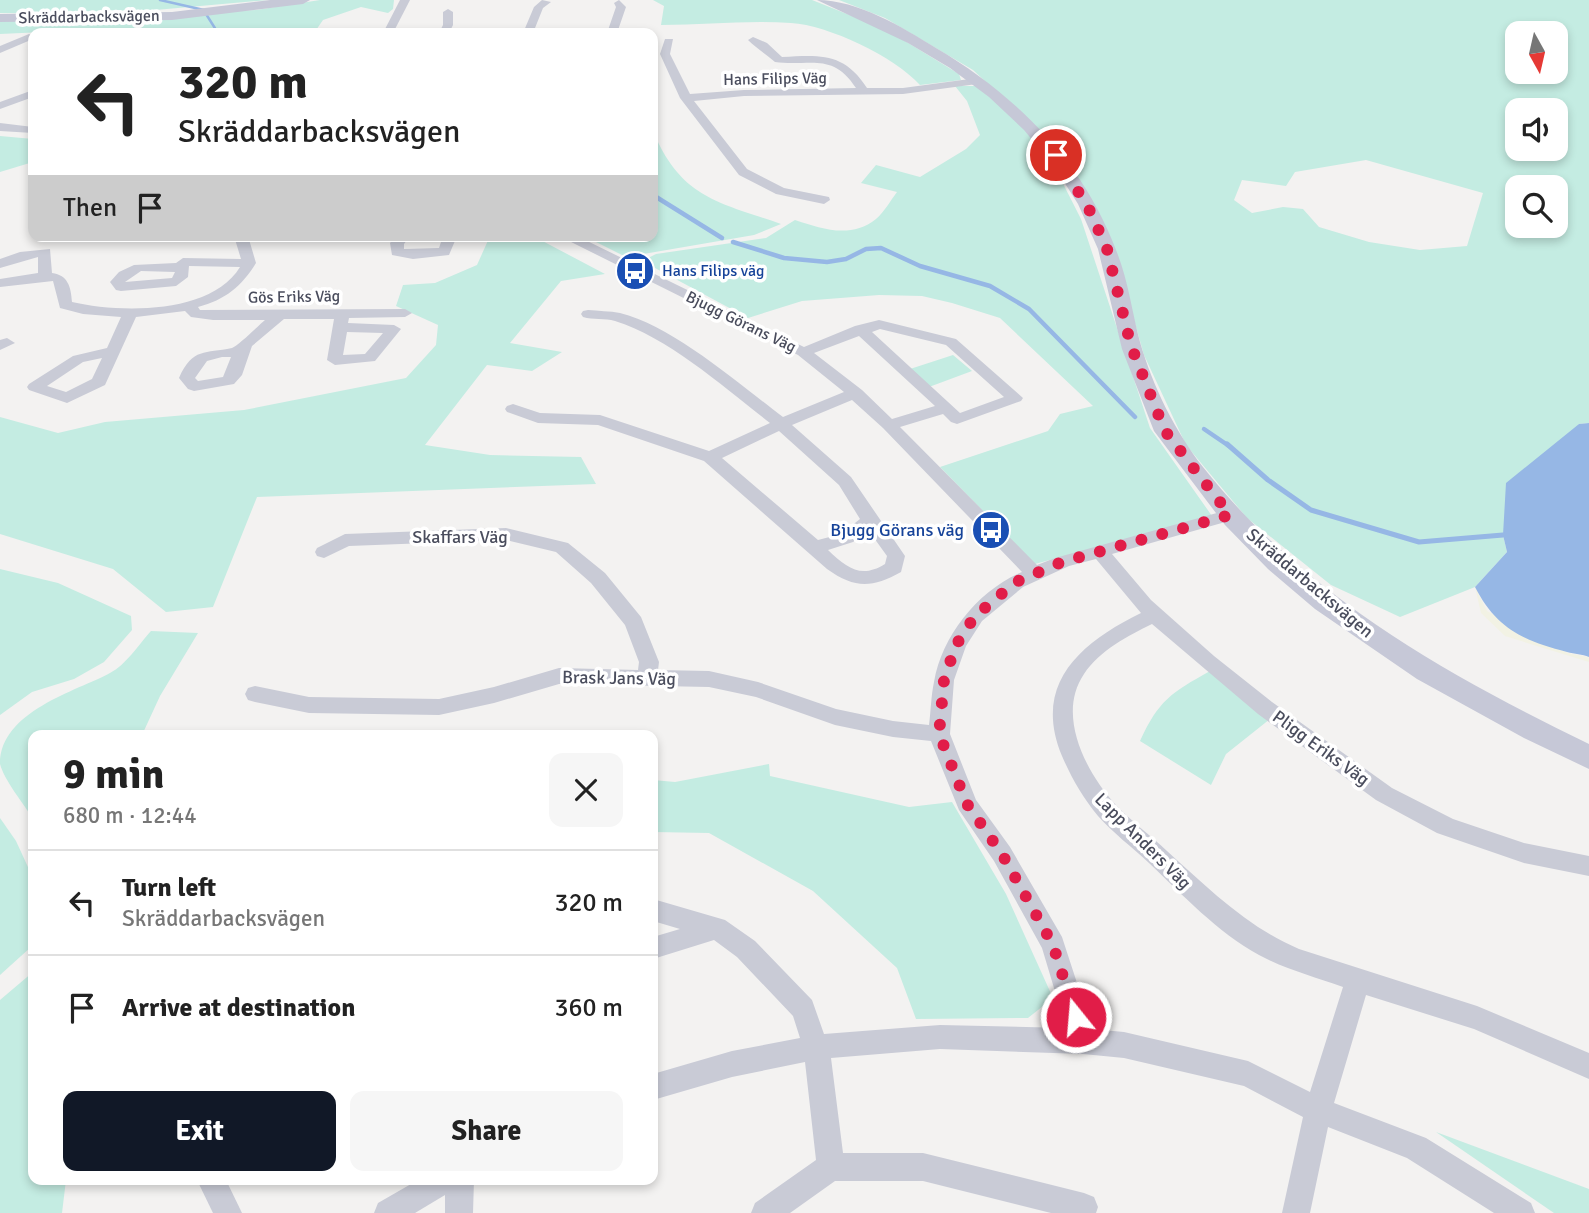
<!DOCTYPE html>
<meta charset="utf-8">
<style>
body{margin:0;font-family:Signika,sans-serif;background:#f6f6f6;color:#222;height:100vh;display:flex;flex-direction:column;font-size:26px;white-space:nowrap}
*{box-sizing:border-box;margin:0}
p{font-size:23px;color:#767676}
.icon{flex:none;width:38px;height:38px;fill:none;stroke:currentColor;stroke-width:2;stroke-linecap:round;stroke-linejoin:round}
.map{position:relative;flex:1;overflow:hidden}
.side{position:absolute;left:28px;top:730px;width:630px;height:455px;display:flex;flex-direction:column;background:#fff;border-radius:14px;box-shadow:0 4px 10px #0003}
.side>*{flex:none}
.top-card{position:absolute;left:28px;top:28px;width:630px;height:214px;border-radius:14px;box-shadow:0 4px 10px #0003;background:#fff;color:#222;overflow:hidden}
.needle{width:46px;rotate:172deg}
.buttons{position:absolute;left:1505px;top:21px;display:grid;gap:14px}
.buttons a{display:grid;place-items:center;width:63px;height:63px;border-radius:14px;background:#fff;box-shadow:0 4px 10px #0003;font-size:35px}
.pin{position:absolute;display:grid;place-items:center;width:60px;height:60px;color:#fff;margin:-30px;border:4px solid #fff;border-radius:50%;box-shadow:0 2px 7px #0007}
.me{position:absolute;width:77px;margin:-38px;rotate:343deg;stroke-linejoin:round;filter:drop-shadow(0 0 5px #0008)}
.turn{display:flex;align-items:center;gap:24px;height:147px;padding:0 35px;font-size:32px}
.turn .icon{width:91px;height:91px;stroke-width:2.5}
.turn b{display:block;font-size:49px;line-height:60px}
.then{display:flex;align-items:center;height:66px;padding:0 35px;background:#0003;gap:14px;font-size:26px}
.round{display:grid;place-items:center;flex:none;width:74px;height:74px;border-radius:14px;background:#f6f6f6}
.head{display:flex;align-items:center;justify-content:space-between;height:119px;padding:0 35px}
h1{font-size:42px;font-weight:800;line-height:52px}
.primary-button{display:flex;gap:14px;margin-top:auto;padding:14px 35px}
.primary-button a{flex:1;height:80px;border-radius:14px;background:#111827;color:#fff;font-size:28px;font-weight:800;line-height:80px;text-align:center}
.primary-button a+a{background:#f6f6f6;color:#222}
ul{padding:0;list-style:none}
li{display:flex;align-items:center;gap:21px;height:105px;padding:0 35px;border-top:2px solid #e0e0e0}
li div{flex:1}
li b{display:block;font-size:26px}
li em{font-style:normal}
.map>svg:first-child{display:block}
</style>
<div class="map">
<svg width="1589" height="1213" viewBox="0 0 1589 1213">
<rect width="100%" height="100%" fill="#f3f2f1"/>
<g fill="#c4ece2" fill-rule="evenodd">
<path d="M 0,0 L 268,0 L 111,14 L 0,13 Z"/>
<path d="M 320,0 L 394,0 L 393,9 L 388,13 L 361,7 L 323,20 L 314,33 L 130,33 L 131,28 L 0,34 L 0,20 L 256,10 Z"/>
<path d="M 653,0 L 812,0 L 887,30 L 959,74 L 961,80 L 920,85 C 895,57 828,25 791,23 C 747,20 705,25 661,25 L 664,6 Z"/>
<path d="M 839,0 L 1589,0 L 1589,423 L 1579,424 L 1503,535 L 1507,552 L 1475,587 L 1400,617 L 1331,585 L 1247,518 L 1186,445 L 1144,355 L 1112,242 L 1054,145 L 973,70 L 885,18 ZM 1517,33 L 1556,33 L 1556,72 L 1517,72 ZM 1517,110 L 1556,110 L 1556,149 L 1517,149 ZM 1366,160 L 1483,193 L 1467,246 L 1420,250 L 1369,242 L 1319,227 L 1303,209 L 1283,207 L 1252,213 L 1234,200 L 1242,180 L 1286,186 L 1295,172 ZM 1517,187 L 1556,187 L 1556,226 L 1517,226 Z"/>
<path d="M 955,86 L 977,86 L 1014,118 L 1049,156 L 1081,219 L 1150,428 L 1212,516 L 1035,564 L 940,467 L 1048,431 L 1060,414 L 1093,406 L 1000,318 L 952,303 L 922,296 L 879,295 L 802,301 L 748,318 L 642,261 L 656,254 L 766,238 L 795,220 C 822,229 851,239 876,219 C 884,212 891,200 897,192 L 861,183 L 876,165 L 920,177 L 966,149 L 980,135 L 967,101 Z"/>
<path d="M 653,131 C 681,198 718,202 781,224 L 754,235 L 626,257 L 584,236 L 653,236 Z"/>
<path d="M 0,136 L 33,139 L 33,162 L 0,172 Z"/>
<path d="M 490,236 L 533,236 L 605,274 L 561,281 L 510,343 L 562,352 L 532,371 L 487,365 L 425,445 L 490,455 L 581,457 L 596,484 L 257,497 L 213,607 L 166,612 L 113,569 L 0,534 L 0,417 L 58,433 L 105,422 L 244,410 L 406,378 L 436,345 L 438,325 L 396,306 L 403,285 L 435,283 L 477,265 Z"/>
<path d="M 953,355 L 972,371 L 929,387 L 907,370 Z"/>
<path d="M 0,569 L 58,583 L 131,616 L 132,630 L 104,662 L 74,679 L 32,692 L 0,715 Z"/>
<path d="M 151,631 L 198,633 L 160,696 L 142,735 L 33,735 L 33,819 C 24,804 4,780 0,764 C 0,711 77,691 110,673 C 126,665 139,644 151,631 Z"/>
<path d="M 1210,671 L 1270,719 L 1226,754 L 1211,785 L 1140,741 C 1159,700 1171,693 1210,671 Z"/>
<path d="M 769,764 L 770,776 L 909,807 L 952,802 L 1006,894 L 1053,998 L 1028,1018 L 916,1019 L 897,968 L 813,891 L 709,833 L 653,832 L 653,780 L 675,782 Z"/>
<path d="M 0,818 L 16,841 L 33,878 L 33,934 L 31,947 L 0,975 Z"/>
<path d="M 33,972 L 33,1180 L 66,1180 L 62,1213 L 0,1213 L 0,1000 Z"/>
<path d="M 1436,1132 L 1589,1189 L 1589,1213 L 1554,1213 Z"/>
</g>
<path fill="#f2f2e4" d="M 1475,587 L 1487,611 L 1568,653 L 1589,657 L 1589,662 L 1505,636 L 1481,613 Z"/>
<path fill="#96b7e5" d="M 1589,423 L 1589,657 C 1582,654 1575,654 1567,652 C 1523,641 1496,628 1475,587 L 1507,552 L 1503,535 L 1506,483 L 1579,424 Z"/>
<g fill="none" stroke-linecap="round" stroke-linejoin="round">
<g stroke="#96b7e5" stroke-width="2.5">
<path d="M 160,0 L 204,10"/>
<path d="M 206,14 L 218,33"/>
</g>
<g stroke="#96b7e5" stroke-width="4.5">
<path d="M 653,195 L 722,238"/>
<path d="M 733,242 L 784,258 L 827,262 L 846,259 L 866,249 L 881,248 L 920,266 L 990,286 L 1029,309 L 1135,417"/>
<path d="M 1204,429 L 1229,446"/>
</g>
<path stroke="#96b7e5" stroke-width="5" d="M 1227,444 L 1268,480 L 1311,510 L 1419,542 L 1503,535"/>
<g fill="#c9cbd6" fill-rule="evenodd">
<path d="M 400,0 L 410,0 L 393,33 L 383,33 Z"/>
<path d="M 542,0 L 551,2 L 543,8 L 533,33 L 523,33 L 534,7 Z"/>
<path d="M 619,0 L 626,7 L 617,33 L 607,33 L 616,7 L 614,3 Z"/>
<path d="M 448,9 L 453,12 L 453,25 L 449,33 L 439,33 L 443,25 L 443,12 Z"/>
<path d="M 29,34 L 33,36 L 33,39 L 0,53 L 0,46 Z"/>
<path d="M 753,37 L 767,43 L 782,57 C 820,55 844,52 867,88 L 903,88 L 977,78 L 982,81 L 977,84 L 903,94 L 744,96 L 694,101 L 747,169 L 784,188 L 829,197 L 830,200 L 824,204 L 776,194 L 739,175 L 680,98 L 660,54 L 665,39 L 673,39 L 670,54 L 690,94 L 744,90 L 856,88 C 832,51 809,67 775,62 C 766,54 756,48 748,40 Z"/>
<path d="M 33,90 L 33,97 L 0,109 L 0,102 Z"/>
<path d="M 0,123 L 33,127 L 33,133 L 0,131 Z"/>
<path d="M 234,236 L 248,236 L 256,263 C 242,286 225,300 198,307 L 200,310 L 405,309 L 412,313 L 405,317 L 349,318 L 348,323 L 394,325 L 401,329 L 375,361 L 335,365 L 327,360 L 334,319 L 284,319 L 252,346 L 242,375 L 234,384 L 194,391 L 188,389 L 179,378 C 193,347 205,354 232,348 C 238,346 259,325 265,320 L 213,320 L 191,317 L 185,311 L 136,317 L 105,385 L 67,403 L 29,390 L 27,387 L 29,384 L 73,356 L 107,348 L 121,317 L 83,314 L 60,308 L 53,281 L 0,287 L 0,279 L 38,273 L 38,257 L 0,268 L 0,259 L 20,252 L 50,249 L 52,273 C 68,275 71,287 72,302 C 119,313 211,315 240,267 L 189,266 L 188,277 L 176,286 L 121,291 L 116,290 L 110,282 L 119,272 L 134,265 L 176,263 L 183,258 L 241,259 ZM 141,271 L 175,272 L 172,278 L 125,282 ZM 347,332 L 383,333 L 365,354 L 343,355 ZM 222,357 L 231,357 L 223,377 L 198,381 L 195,378 L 207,361 ZM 102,358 L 92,379 L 66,392 L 47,386 L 83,362 Z"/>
<path d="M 396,236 L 410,236 L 404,244 L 404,249 L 439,248 L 443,236 L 457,236 L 449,255 L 413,259 L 392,255 L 390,243 Z"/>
<path d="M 559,236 L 577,236 L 804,347 L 855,326 L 879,320 L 956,339 L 1023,398 L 1021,401 L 957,424 L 951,422 L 943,414 L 900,427 L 1037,565 L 1055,558 L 1224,511 L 1236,511 L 1239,515 L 1236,519 L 1112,554 L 1151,600 L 1214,656 L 1272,702 L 1392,788 L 1453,819 L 1524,843 L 1589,856 L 1589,876 L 1524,863 L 1437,833 L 1376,800 L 1258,714 L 1152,624 C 1128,636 1100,650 1084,674 C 1056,715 1086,772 1115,804 C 1131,821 1150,835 1167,851 C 1208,888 1247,927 1299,949 L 1477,1006 L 1589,1053 L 1589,1079 L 1474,1029 L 1366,995 L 1334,1103 L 1426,1138 L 1531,1203 L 1535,1213 L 1494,1213 L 1407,1158 L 1328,1127 L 1310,1213 L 1282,1213 L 1303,1117 L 1244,1086 L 1124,1058 L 1083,1054 L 940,1049 L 831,1058 L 843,1153 L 923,1153 L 1084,1193 L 1094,1197 L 1098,1207 L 1096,1213 L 1051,1213 L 923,1181 L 835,1181 L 790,1213 L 751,1213 L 755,1203 L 816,1160 L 805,1062 L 732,1077 L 653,1100 L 653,1074 L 732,1051 L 800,1038 L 793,1016 L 737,957 L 714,940 L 653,959 L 653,937 L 680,929 L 653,921 L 653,899 L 725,920 L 755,941 L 812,1000 L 824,1034 L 940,1025 L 1066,1028 L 1042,948 L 994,861 L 959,810 L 931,741 L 893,737 L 835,725 L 756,697 L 709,687 L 559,684 L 494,703 L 439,715 L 309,713 L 255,702 L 248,700 L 245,694 L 248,688 L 255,686 L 309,697 L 439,699 L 494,687 L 559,668 L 638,670 L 639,662 L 625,625 L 591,583 L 556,552 L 506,540 L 349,546 L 324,558 L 317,556 L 315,552 L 317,548 L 345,534 L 506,528 L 568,543 L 605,573 L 641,617 L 659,662 L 658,670 L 709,671 L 758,682 L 836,709 L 893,721 L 929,725 C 931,710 931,696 934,682 C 942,635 979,590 1022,572 L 883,428 L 852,400 L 792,425 L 851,477 L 905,556 L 901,572 C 872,588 855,589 827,569 L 704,461 L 598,425 L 538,423 L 507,412 L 505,409 L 507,406 L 513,404 L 540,413 L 600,415 L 709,451 L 770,423 C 726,389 668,337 615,321 C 605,318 593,320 583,317 L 581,314 L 583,311 L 588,310 C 598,311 610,311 620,313 C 673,326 739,384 783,417 L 844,392 L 798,355 ZM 880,329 L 946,345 L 1004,397 L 960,413 L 872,332 ZM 859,336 L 935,406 L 892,419 L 862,390 L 814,353 ZM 779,431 L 839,485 L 860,519 L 841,534 L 818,540 L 722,458 ZM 869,531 L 887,556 L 885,564 C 861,579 847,568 828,550 L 853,542 ZM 1096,559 L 1141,613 C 1080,643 1032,684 1062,756 C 1071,777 1083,798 1098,816 C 1113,833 1132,847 1149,863 C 1183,895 1217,932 1259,955 C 1285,969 1315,977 1343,987 L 1310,1092 L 1248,1061 L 1124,1032 L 1092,1029 L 1062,937 L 1010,847 L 976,800 L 950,734 L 954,680 L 966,646 L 982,621 L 1023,587 L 1069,566 Z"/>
<path d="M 7,338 L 15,343 L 0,350 L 0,340 Z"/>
<path d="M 197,1180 L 226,1180 L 242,1213 L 213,1213 Z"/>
<path d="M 418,1180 L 474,1180 L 473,1213 L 445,1213 L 445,1195 L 415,1213 L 374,1213 L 378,1203 Z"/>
</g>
<g fill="#c6c8d7" fill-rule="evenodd">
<path d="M 270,0 L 310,0 L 303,4 L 172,20 L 0,22 L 0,14 L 172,12 Z"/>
<path d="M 817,0 C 858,0 902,27 936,48 C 1016,95 1083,162 1116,250 C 1128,279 1132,312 1140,342 C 1153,387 1175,431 1203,467 C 1304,595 1445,674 1589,744 L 1589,769 L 1524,738 L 1417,679 L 1315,609 L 1268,569 L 1225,525 L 1154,431 L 1122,349 L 1098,249 L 1078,204 L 1054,166 L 1024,130 L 989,97 L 950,68 L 908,43 Z"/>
</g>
</g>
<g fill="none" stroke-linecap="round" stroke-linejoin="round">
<path stroke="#e11d48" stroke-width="12" stroke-dasharray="0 21.6" d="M 1056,155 L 1090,211 L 1107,249 L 1131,346 L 1165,431 L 1230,515 L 1062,562 L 1016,582 L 975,616 L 956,645 L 944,680 L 939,734 L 967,804 L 1002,854 L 1053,945 L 1076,1017"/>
</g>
<defs>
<symbol id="bus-disc" viewBox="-11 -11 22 22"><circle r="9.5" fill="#1a4fb4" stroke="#fff"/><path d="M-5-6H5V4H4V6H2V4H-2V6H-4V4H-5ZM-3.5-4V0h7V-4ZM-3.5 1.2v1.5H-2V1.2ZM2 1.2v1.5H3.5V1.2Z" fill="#fff"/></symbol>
</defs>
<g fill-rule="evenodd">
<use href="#bus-disc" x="613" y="249" width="44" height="44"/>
<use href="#bus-disc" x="969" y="508" width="44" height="44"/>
</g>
<g text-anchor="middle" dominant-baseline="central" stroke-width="7" stroke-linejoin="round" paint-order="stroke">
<g font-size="16" fill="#4a4d5d" stroke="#fff">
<text transform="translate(89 17) rotate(-1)">Skräddarbacksvägen</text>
<text transform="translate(775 79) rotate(-1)">Hans Filips Väg</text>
<text transform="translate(294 297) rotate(-1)">Gös Eriks Väg</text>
<text transform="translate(741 322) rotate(26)">Bjugg Görans Väg</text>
</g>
<g font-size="16" fill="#164399" stroke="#fff" text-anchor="start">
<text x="662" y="271">Hans Filips väg</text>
</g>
<g font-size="18" fill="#164399" stroke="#fff" text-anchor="end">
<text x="964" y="530">Bjugg Görans väg</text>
</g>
<g font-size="18" fill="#4a4d5d" stroke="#fff">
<text x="460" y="537">Skaffars Väg</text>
<text transform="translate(1310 583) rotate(40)">Skräddarbacksvägen</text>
<text transform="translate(619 678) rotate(1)">Brask Jans Väg</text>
<text transform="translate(1321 748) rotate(36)">Pligg Eriks Väg</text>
<text transform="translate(1143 841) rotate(45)">Lapp Anders Väg</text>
</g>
</g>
</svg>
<div class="buttons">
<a><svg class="needle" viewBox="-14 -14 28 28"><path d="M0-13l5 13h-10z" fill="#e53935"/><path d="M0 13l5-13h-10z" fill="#767676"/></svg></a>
<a><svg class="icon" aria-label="sound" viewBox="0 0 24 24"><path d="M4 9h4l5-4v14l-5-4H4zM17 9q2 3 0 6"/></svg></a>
<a><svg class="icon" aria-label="search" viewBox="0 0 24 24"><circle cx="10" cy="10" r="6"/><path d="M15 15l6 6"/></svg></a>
</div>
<div class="pin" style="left:1056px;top:155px;background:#d93025"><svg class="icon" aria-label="arrive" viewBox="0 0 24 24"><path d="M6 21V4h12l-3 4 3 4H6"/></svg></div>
<svg class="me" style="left:1076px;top:1017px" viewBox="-20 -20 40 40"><circle r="17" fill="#e11d48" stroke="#fff" stroke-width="3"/><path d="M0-11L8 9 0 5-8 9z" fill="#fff"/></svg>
<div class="top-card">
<div class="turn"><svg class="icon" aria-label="left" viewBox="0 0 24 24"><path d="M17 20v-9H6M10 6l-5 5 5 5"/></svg><div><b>320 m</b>Skräddarbacksvägen</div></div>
<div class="then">Then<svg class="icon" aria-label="arrive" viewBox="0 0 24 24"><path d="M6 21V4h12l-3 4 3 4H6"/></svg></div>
</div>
<section class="side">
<div class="head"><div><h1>9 min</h1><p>680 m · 12:44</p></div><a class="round"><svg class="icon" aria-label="close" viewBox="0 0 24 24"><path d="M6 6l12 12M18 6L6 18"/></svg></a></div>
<ul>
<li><svg class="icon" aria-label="left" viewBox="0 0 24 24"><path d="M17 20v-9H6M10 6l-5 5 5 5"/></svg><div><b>Turn left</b><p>Skräddarbacksvägen</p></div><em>320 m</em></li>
<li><svg class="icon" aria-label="arrive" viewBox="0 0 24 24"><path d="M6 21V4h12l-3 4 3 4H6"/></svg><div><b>Arrive at destination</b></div><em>360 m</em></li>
</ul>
<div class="primary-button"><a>Exit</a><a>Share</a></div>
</section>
</div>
